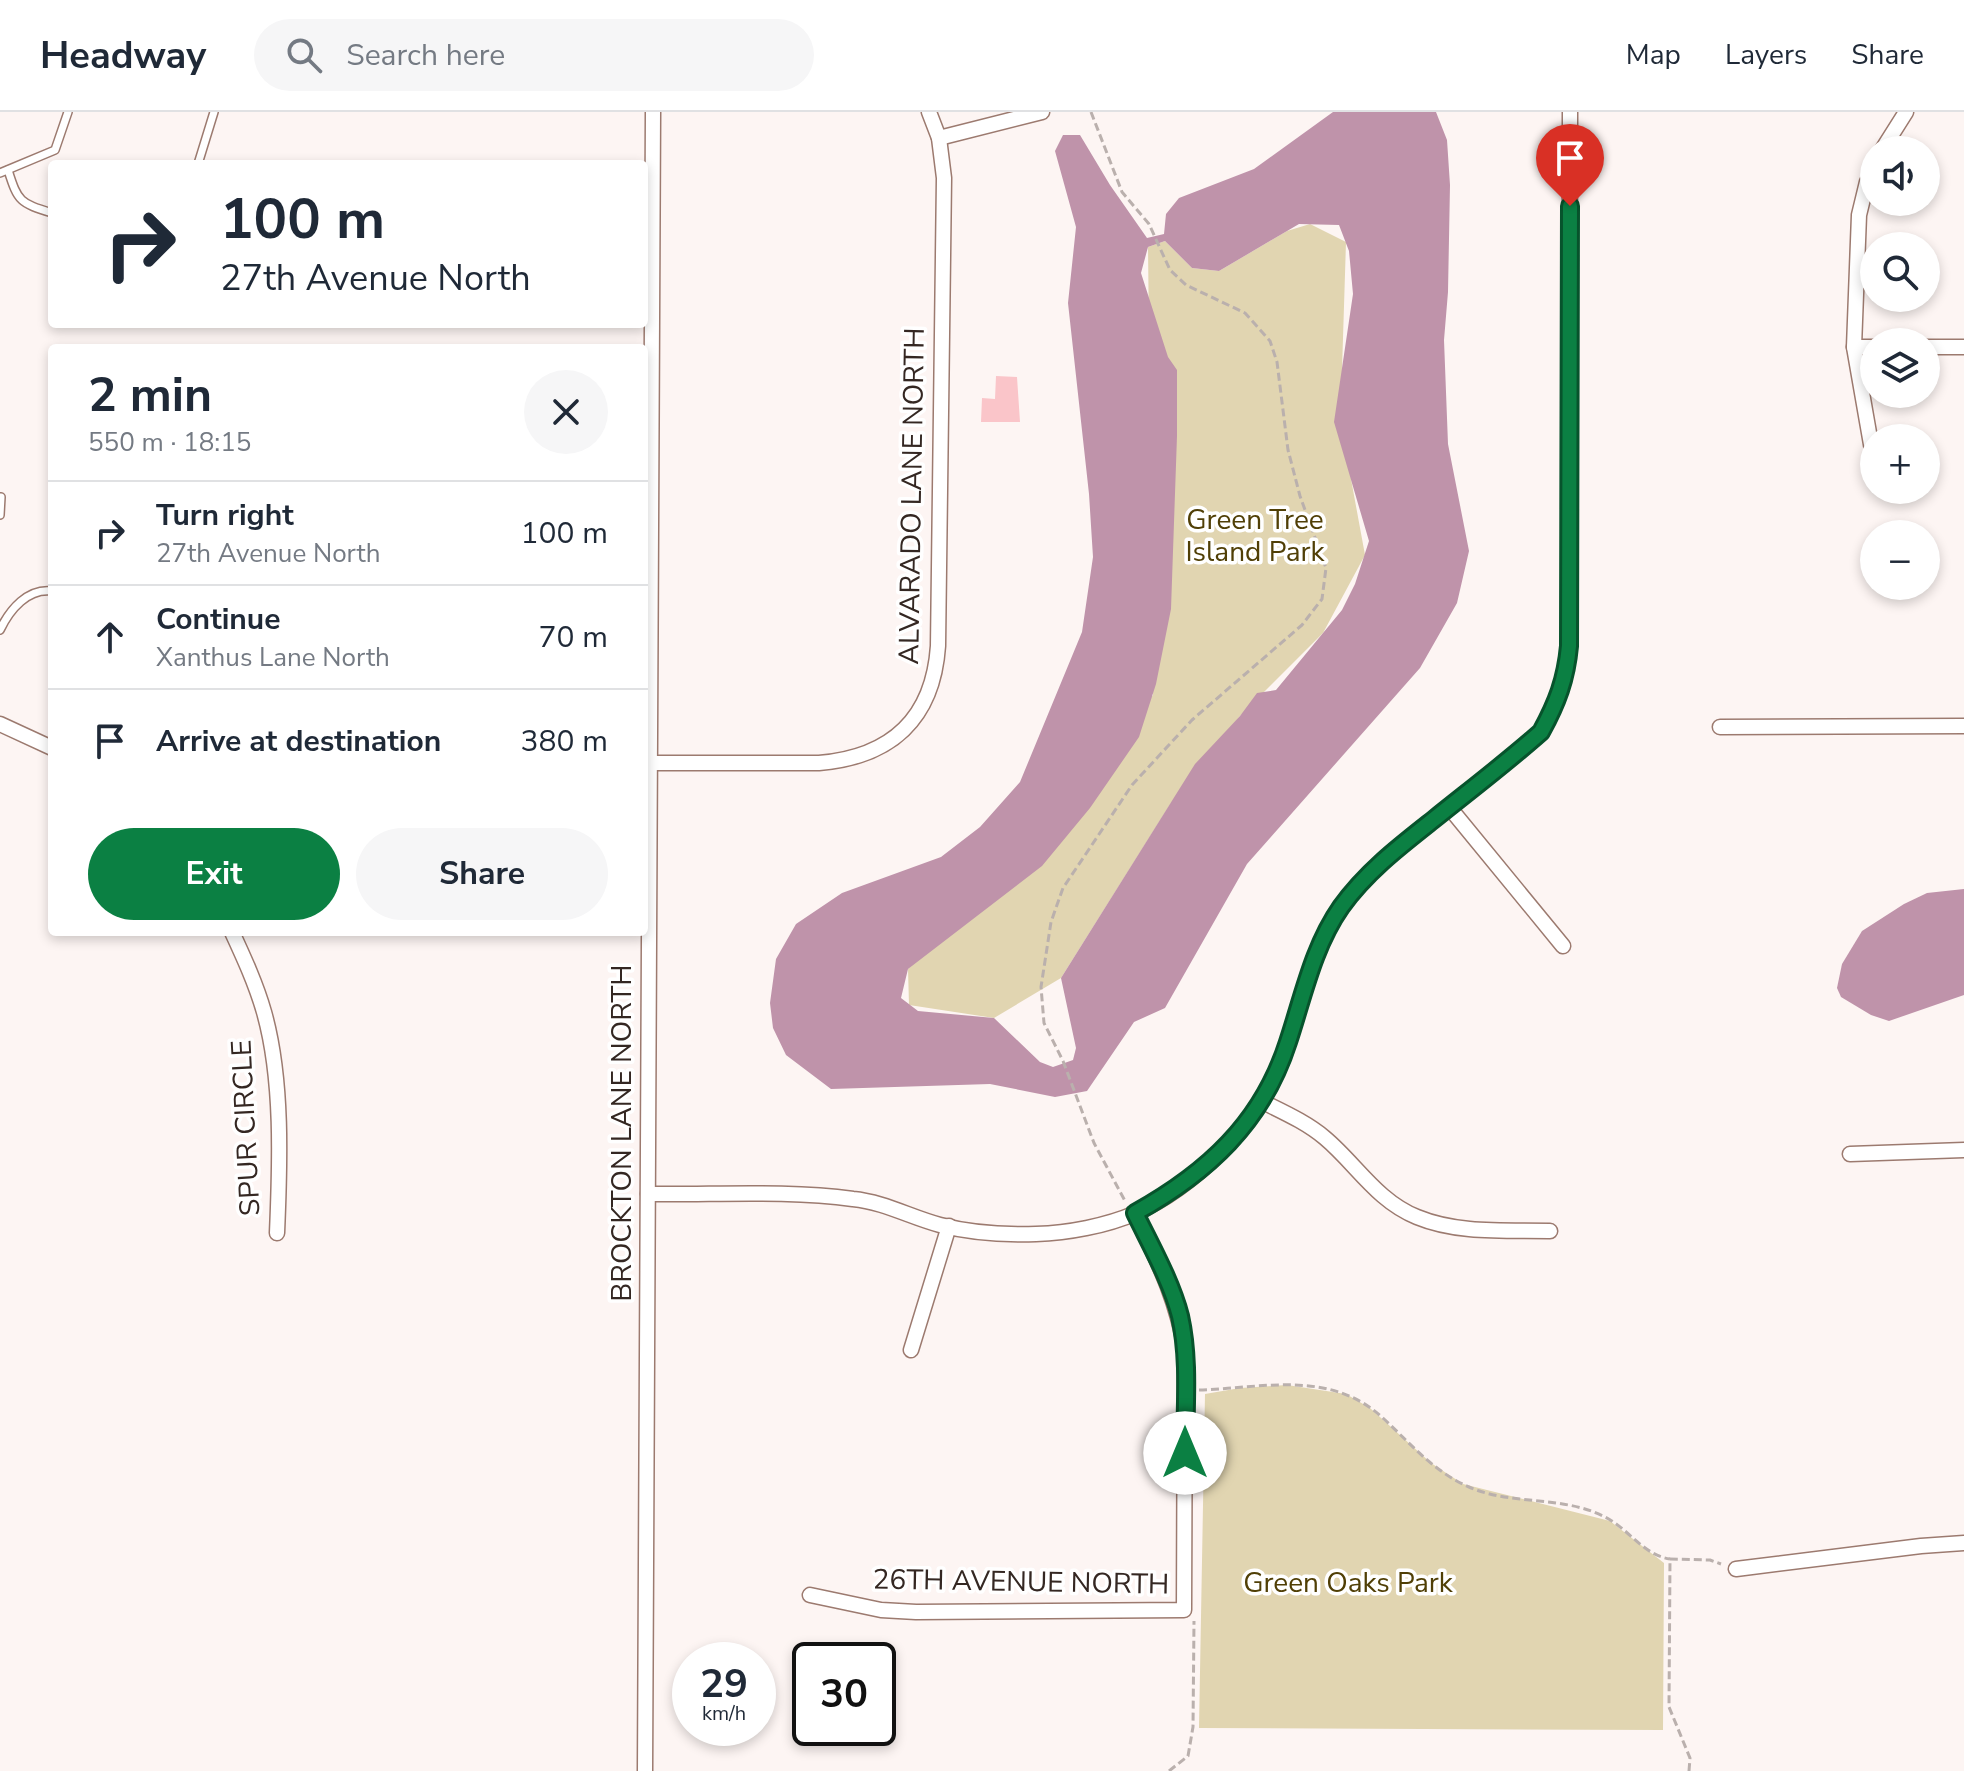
<!DOCTYPE html>
<meta charset="utf-8">
<style>
body{margin:0;font-family:"Nunito Sans",sans-serif;background:#f6f6f7;color:#1f2937;height:100vh;display:flex;flex-direction:column;font-size:30px;white-space:nowrap}
*{box-sizing:border-box;margin:0}
p{font-size:26px;color:#747a83}
.icon{flex:none;width:44px;height:44px;fill:none;stroke:currentColor;stroke-width:2;stroke-linecap:round;stroke-linejoin:round}
.map{position:relative;flex:1;overflow:hidden}
.details{position:absolute;left:48px;top:232px;width:600px;height:592px;display:flex;flex-direction:column;background:#fff;border-radius:8px;box-shadow:0 4px 12px #0003}
.details>*{flex:none}
.guide{position:absolute;left:48px;top:48px;width:600px;height:168px;border-radius:8px;box-shadow:0 4px 12px #0003;background:#fff;color:#1f2937;overflow:hidden}
.fabs{position:absolute;left:1860px;top:24px;display:grid;gap:16px}
.fabs a{display:grid;place-items:center;width:80px;height:80px;border-radius:50%;background:#fff;box-shadow:0 4px 12px #0003;font-size:40px}
.speed{position:absolute;left:672px;top:1530px;display:flex;gap:16px;font-size:40px;font-weight:700;text-align:center}
.speed>*{display:grid;place-content:center;width:104px;height:104px;border-radius:50%;background:#fff;box-shadow:0 4px 12px #0003;line-height:1}
.speed small{font-size:20px;font-weight:400}
.speed .limit{border:4px solid #111;border-radius:12px;background:#fff;color:#111}
.pin{position:absolute;display:grid;place-items:center;width:68px;height:68px;color:#fff;margin:-82px -34px;border-radius:50% 50% 50% 0;rotate:-45deg;box-shadow:0 0 8px #0007}
.pin .icon{rotate:45deg}
.me{position:absolute;width:88px;margin:-44px;rotate:0deg;stroke-linejoin:round;filter:drop-shadow(0 0 6px #0008)}
.turn{display:flex;align-items:center;gap:28px;height:168px;padding:0 40px;font-size:36px}
.turn .icon{width:104px;height:104px;stroke-width:2.5}
.turn b{display:block;font-size:56px;line-height:68px}
.round{display:grid;place-items:center;flex:none;width:84px;height:84px;border-radius:42px;background:#f6f6f7}
.summary{display:flex;align-items:center;justify-content:space-between;height:136px;padding:0 40px}
h1{font-size:48px;font-weight:700;line-height:60px}
.primary-button{display:flex;gap:16px;margin-top:auto;padding:16px 40px}
.primary-button a{flex:1;height:92px;border-radius:48px;background:#0b8043;color:#fff;font-size:32px;font-weight:700;line-height:92px;text-align:center}
.primary-button a+a{background:#f6f6f7;color:#1f2937}
ul{padding:0;list-style:none}
li{display:flex;align-items:center;gap:24px;height:104px;padding:0 40px;border-top:2px solid #e0e1e3}
li div{flex:1}
li b{display:block;font-size:30px}
li em{font-style:normal}
header{display:flex;align-items:center;gap:48px;box-sizing:border-box;height:112px;padding:0 40px;background:#fff;border-bottom:2px solid #e0e1e3}
header strong{font-size:38px}
nav{display:flex;gap:44px;margin-inline-start:auto;font-size:28px}
.search{width:560px;height:72px;background:#f6f6f7;display:flex;align-items:center;gap:20px;box-sizing:border-box;padding:0 28px;border-radius:44px;color:#747a83;font-size:30px}
.map>svg:first-child{display:block}
</style>
<header>
<strong>Headway</strong>
<div class="search"><svg class="icon" aria-label="search" viewBox="0 0 24 24"><circle cx="10" cy="10" r="6"/><path d="M15 15l6 6"/></svg>Search here</div>
<nav><a>Map</a><a>Layers</a><a>Share</a></nav>
</header>
<div class="map">
<svg width="1964" height="1659" viewBox="0 0 1964 1659">
<rect width="100%" height="100%" fill="#fdf5f3"/>
<g fill="#e1d5b1">
<path d="M 1310,112 L 1346,130 L 1342,258 L 1351,367 L 1365,443 L 1323,521 L 1240,604 L 1171,691 L 1061,866 L 994,906 L 909,893 L 908,857 L 1153,583 L 1148,135 L 1165,129 L 1192,156 L 1219,159 L 1287,119 Z"/>
<path d="M 1287,1273 L 1346,1282 L 1370,1296 L 1431,1351 L 1463,1372 L 1610,1409 L 1664,1451 L 1663,1618 L 1199,1616 L 1205,1282 L 1240,1276 Z"/>
</g>
<g fill="#bf93aa" fill-rule="evenodd">
<path d="M 1333,0 L 1436,0 L 1447,28 L 1450,73 L 1448,180 L 1444,228 L 1448,332 L 1469,439 L 1457,491 L 1420,556 L 1247,752 L 1165,896 L 1134,910 L 1087,979 L 1055,985 L 990,972 L 831,977 L 786,943 L 773,916 L 770,891 L 776,847 L 796,812 L 842,781 L 941,745 L 980,715 L 1020,670 L 1082,520 L 1093,445 L 1089,382 L 1068,191 L 1076,115 L 1055,39 L 1063,23 L 1080,23 L 1110,73 L 1147,126 L 1164,122 L 1166,102 L 1179,86 L 1254,57 ZM 1299,112 L 1339,113 L 1349,139 L 1353,182 L 1334,310 L 1369,429 L 1355,472 L 1342,498 L 1276,578 L 1257,581 L 1240,604 L 1195,652 L 1061,866 L 1076,936 L 1073,948 L 1053,955 L 1040,950 L 994,906 L 918,899 L 901,886 L 908,857 L 1042,754 L 1090,696 L 1139,625 L 1156,572 L 1171,497 L 1177,324 L 1177,258 L 1168,245 L 1141,161 L 1148,135 L 1165,129 L 1192,156 L 1219,159 Z"/>
<path d="M 1964,777 L 1964,883 L 1889,909 L 1871,903 L 1841,885 L 1837,876 L 1842,852 L 1862,819 L 1904,792 L 1927,781 Z"/>
</g>
<path fill="#fac5c9" d="M 996,264 L 1017,265 L 1020,310 L 981,310 L 982,286 L 995,287 Z"/>
<g fill="none" stroke-linecap="round" stroke-linejoin="round">
<defs>
<g id="service">
<path d="M 198,52 L 214,0"/>
<path d="M 8,58 C 18,90 20,91 52,101"/>
<path d="M 0,61 L 55,38 L 68,0"/>
<path d="M 0,403 L 1,385"/>
<path d="M 0,518 C 10,497 28,476 52,479"/>
</g>
<g id="minor">
<path d="M 939,26 L 1042,0"/>
<path d="M 1882,38 L 1906,0"/>
<path d="M 1854,235 L 1874,235"/>
<path d="M 1926,235 L 1964,235"/>
<path d="M 1872,338 L 1854,235 L 1859,103 L 1867,70 L 1874,55"/>
<path d="M 0,612 L 52,636"/>
<path d="M 1720,615 L 1964,614"/>
<path d="M 651,651 L 819,651 C 891,645 933,607 938,534 L 944,66 L 939,26 L 929,0"/>
<path d="M 1449,695 L 1563,834"/>
<path d="M 232,820 C 244,846 256,872 264,900 C 283,967 280,1051 277,1121"/>
<path d="M 1261,989 C 1283,1000 1306,1010 1325,1026 C 1356,1052 1377,1089 1417,1105 C 1458,1122 1506,1118 1550,1119"/>
<path d="M 1850,1042 L 1964,1038"/>
<path d="M 648,1082 C 715,1083 786,1078 853,1087 C 884,1090 910,1105 940,1113 C 971,1121 1004,1123 1036,1122 C 1068,1121 1106,1114 1136,1101 C 1193,1075 1254,1016 1278,958 C 1300,905 1307,843 1341,795 C 1366,760 1400,734 1433,708 C 1469,679 1506,651 1541,620 C 1557,591 1565,567 1569,534 L 1570,0"/>
<path d="M 911,1238 L 949,1114"/>
<path d="M 1736,1457 L 1921,1434 L 1964,1431"/>
<path d="M 810,1483 L 881,1498 L 916,1500 L 1184,1498 L 1185,1238 C 1177,1187 1157,1148 1135,1101"/>
<path d="M 645,1659 L 653,0"/>
</g>
</defs>
<use href="#service" stroke="#9c7a6f" stroke-width="10"/>
<use href="#minor" stroke="#9c7a6f" stroke-width="17"/>
<g stroke="#bab0ad" stroke-width="3" stroke-dasharray="8 4" stroke-linecap="butt">
<path d="M 1091,0 L 1122,80 L 1149,112 L 1170,158 L 1186,173 L 1245,201 L 1270,229 L 1277,250 L 1288,338 L 1300,384 L 1326,456 L 1322,487 L 1302,513 L 1192,608 L 1132,673 L 1063,776 L 1051,810 L 1041,875 L 1044,911 L 1063,949 L 1094,1031 L 1125,1089"/>
<path d="M 1199,1278 C 1264,1276 1331,1257 1384,1307 C 1411,1332 1434,1360 1469,1375 C 1512,1394 1563,1383 1605,1405 C 1629,1417 1643,1443 1670,1447"/>
<path d="M 1169,1659 L 1188,1644 L 1193,1615 L 1194,1509"/>
<path d="M 1689,1659 L 1690,1646 L 1669,1595 L 1670,1447 L 1710,1448 L 1721,1452"/>
</g>
<use href="#service" stroke="#fff" stroke-width="7"/>
<use href="#minor" stroke="#fff" stroke-width="14"/>
</g>
<g fill="none" stroke-linecap="round" stroke-linejoin="round">
<defs>
<path id="route" d="M 1185,1341 C 1185,1296 1190,1249 1180,1204 C 1171,1169 1151,1134 1135,1101 C 1207,1061 1262,1011 1288,930 C 1303,885 1313,835 1341,795 C 1366,760 1400,734 1433,708 C 1469,679 1506,651 1541,620 C 1557,591 1566,567 1569,534 L 1570,94"/>
</defs>
<use href="#route" stroke="#07532c" stroke-width="20"/>
<use href="#route" stroke="#0b8043" stroke-width="14"/>
</g>
<g text-anchor="middle" dominant-baseline="central" stroke-width="7" stroke-linejoin="round" paint-order="stroke">
<g font-size="28" fill="#342722" stroke="#fff">
<text transform="translate(912 384) rotate(-89)">ALVARADO LANE NORTH</text>
<text transform="translate(246 1016) rotate(-93)">SPUR CIRCLE</text>
<text transform="translate(622 1021) rotate(-90)">BROCKTON LANE NORTH</text>
<text transform="translate(1021 1470) rotate(1)">26TH AVENUE NORTH</text>
</g>
<g font-size="28" fill="#503f06" stroke="#fff">
<text x="1255" y="408">Green Tree<tspan x="1255" dy="32">Island Park</tspan></text>
<text x="1348" y="1471">Green Oaks Park</text>
</g>
</g>
</svg>
<div class="fabs">
<a><svg class="icon" aria-label="sound" viewBox="0 0 24 24"><path d="M4 9h4l5-4v14l-5-4H4zM17 9q2 3 0 6"/></svg></a>
<a><svg class="icon" aria-label="search" viewBox="0 0 24 24"><circle cx="10" cy="10" r="6"/><path d="M15 15l6 6"/></svg></a>
<a><svg class="icon" aria-label="layers" viewBox="0 0 24 24"><path d="M12 4l9 5-9 5-9-5zM3 14l9 5 9-5"/></svg></a>
<a>+</a>
<a>−</a>
</div>
<div class="speed"><div>29<small>km/h</small></div><div class="limit">30</div></div>
<div class="pin" style="left:1570px;top:94px;background:#d93025"><svg class="icon" aria-label="arrive" viewBox="0 0 24 24"><path d="M6 21V4h12l-3 4 3 4H6"/></svg></div>
<svg class="me" style="left:1185px;top:1341px" viewBox="-20 -20 40 40"><circle r="19" fill="#fff"/><path d="M0-13L10 11 0 6-10 11z" fill="#0b8043"/></svg>
<div class="guide">
<div class="turn"><svg class="icon" aria-label="right" viewBox="0 0 24 24"><path d="M7 20v-9h11M14 6l5 5-5 5"/></svg><div><b>100 m</b>27th Avenue North</div></div>
</div>
<section class="details">
<div class="summary"><div><h1>2 min</h1><p>550 m · 18:15</p></div><a class="round"><svg class="icon" aria-label="close" viewBox="0 0 24 24"><path d="M6 6l12 12M18 6L6 18"/></svg></a></div>
<ul>
<li><svg class="icon" aria-label="right" viewBox="0 0 24 24"><path d="M7 20v-9h11M14 6l5 5-5 5"/></svg><div><b>Turn right</b><p>27th Avenue North</p></div><em>100 m</em></li>
<li><svg class="icon" aria-label="ahead" viewBox="0 0 24 24"><path d="M12 20V5M6 11l6-6 6 6"/></svg><div><b>Continue</b><p>Xanthus Lane North</p></div><em>70 m</em></li>
<li><svg class="icon" aria-label="arrive" viewBox="0 0 24 24"><path d="M6 21V4h12l-3 4 3 4H6"/></svg><div><b>Arrive at destination</b></div><em>380 m</em></li>
</ul>
<div class="primary-button"><a>Exit</a><a>Share</a></div>
</section>
</div>
